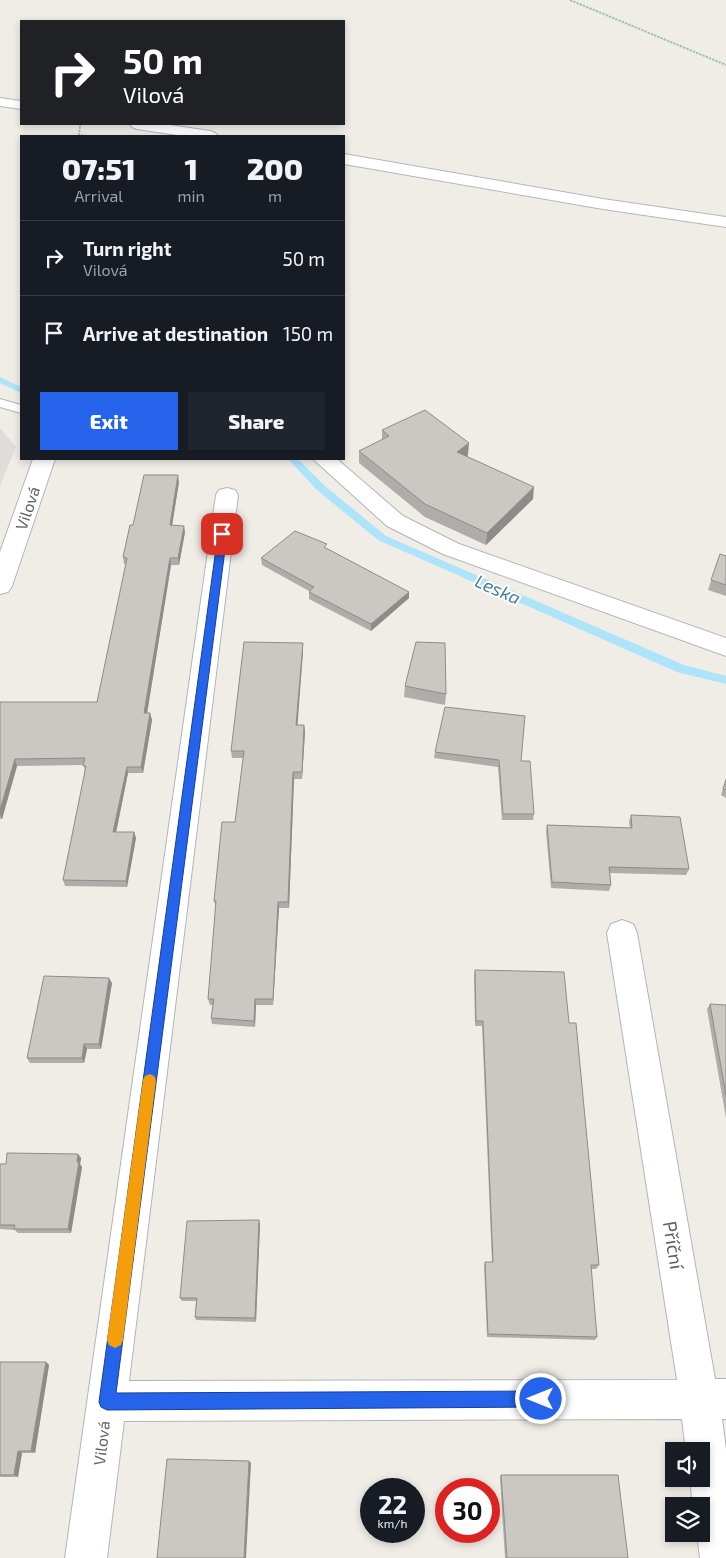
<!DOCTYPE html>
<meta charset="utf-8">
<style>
body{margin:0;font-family:"Exo 2",sans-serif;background:#20242c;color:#f1f3f6;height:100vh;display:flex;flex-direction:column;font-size:19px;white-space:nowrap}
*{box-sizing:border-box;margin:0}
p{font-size:16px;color:#9ea1a6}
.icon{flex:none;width:28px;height:28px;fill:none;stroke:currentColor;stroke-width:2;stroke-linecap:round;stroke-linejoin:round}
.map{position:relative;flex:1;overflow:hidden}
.side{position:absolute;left:20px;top:135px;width:325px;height:325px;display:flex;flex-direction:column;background:#171b24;border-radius:0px;box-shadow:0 2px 8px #0003}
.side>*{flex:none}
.top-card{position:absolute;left:20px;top:20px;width:325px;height:105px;border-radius:0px;box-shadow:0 2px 8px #0003;background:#202124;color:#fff;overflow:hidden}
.fabs{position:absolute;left:665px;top:1442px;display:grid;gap:10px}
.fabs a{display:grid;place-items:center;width:45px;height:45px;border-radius:0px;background:#171b24;box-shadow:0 2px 8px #0003;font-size:25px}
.speed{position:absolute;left:360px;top:1478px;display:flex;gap:10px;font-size:25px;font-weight:700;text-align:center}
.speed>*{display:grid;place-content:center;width:65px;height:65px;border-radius:50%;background:#171b24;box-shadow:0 2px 8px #0003;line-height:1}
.speed small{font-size:12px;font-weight:400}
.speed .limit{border:8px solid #d22;background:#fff;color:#111}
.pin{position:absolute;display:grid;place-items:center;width:42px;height:42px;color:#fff;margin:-21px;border-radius:10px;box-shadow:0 2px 8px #0006}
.me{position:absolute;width:55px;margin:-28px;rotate:270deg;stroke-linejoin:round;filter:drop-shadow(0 0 4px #0008)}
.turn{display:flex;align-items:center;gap:18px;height:105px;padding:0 20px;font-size:22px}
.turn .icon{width:65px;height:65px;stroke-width:2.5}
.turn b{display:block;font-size:35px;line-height:42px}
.eta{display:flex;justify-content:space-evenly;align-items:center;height:85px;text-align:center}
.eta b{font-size:30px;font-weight:800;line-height:35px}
.primary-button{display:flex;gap:10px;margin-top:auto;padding:10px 20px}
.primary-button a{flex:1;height:58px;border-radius:0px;background:#2563eb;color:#fff;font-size:20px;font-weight:800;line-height:58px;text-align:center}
.primary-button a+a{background:#20242c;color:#f1f3f6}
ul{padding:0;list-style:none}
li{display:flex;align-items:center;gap:15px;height:75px;padding:0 20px;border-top:1px solid #363941}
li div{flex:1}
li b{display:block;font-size:19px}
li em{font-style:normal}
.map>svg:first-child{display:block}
</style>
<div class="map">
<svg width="726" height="1558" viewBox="0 0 726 1558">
<rect width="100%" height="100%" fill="#f0ede7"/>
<path fill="#dfdcd9" d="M 0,428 L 16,447 L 0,486 Z"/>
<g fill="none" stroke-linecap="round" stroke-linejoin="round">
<g fill="#ade4fa" fill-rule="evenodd">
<path d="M 0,377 L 21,387 L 21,393 L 0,383 Z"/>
<path d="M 288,459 L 298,459 L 325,486 L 386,536 L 684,665 L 726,676 L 726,684 L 677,672 L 378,540 L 317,490 Z"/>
</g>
<defs>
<path id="lane" d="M 0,399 L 21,405 L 21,413 L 0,407 Z"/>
<g id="street">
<path d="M 33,459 L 55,459 L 12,586 L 8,592 L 0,594 L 0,552 Z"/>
<path d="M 313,459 L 337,459 L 403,516 L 459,544 L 726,638 L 726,656 L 443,554 L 387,526 Z"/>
<path d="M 227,488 L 235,490 L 238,495 L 129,1381 L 677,1380 L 607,933 L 611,924 L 622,920 L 633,924 L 637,933 L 715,1379 L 726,1379 L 726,1419 L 722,1419 L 726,1449 L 726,1558 L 700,1558 L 697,1534 L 701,1534 L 701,1506 L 693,1506 L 690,1479 L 701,1479 L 701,1451 L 686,1451 L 682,1419 L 124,1421 L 107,1558 L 65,1558 L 216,495 L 219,490 Z"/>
</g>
<g id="secondary">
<path d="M 0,98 L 21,101 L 21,109 L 0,106 Z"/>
<path d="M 130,124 L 163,124 L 210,131 L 215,133 L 218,136 L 184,136 L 137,129 L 132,127 Z"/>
<path d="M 344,154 L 603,199 L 726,217 L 726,227 L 603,209 L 344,164 Z"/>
</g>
</defs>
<use href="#lane" stroke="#b2b5b8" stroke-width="2"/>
<use href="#street" stroke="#b2b5b8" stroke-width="2"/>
<use href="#secondary" stroke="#b3b7bb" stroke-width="2"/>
<g stroke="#a1c8a6" stroke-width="2" stroke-dasharray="2.5 1" stroke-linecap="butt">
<path d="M 570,0 L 726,65"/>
<path d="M 82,124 L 80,125 L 79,135 L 86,136"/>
</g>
<use href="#lane" fill="#fff" fill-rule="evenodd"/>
<use href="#street" fill="#fff" fill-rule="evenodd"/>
<use href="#secondary" fill="#fff" fill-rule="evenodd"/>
</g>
<g fill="#afaca9">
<path d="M 382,430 L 468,455 L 467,456 L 533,499 L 486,545 L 425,517 L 359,463 L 359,451 L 382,440 Z"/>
<path d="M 179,482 L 172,525 L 185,532 L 179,565 L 171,565 L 147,713 L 150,713 L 152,720 L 143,773 L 128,773 L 116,832 L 134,832 L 136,838 L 127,887 L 65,886 L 63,880 L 85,772 L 84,765 L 17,766 L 2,819 L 0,819 L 0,702 L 97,702 L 126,564 L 124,564 L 123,557 L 133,525 Z"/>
<path d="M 328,549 L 409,598 L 371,631 L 309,599 L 309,591 L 262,565 L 261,558 Z"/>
<path d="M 720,554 L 726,556 L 726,596 L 708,590 Z"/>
<path d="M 303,651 L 297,725 L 304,725 L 305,732 L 302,779 L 294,779 L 289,908 L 279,908 L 273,1005 L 256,1005 L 255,1027 L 212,1024 L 211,1018 L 213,1005 L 210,1005 L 208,999 L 216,908 L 214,901 L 235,822 L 243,758 L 232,758 L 231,751 Z"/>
<path d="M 405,686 L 446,694 L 445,705 L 404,697 Z"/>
<path d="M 435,752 L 521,761 L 534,814 L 533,820 L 502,820 L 498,767 L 434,758 Z"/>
<path d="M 726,778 L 726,798 L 721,795 Z"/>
<path d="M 631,815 L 689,869 L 686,875 L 610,873 L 611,885 L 609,891 L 551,888 L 546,831 L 547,825 L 630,828 L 629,822 Z"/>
<path d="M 475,970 L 569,1023 L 599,1265 L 596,1269 L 591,1269 L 597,1337 L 595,1340 L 487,1337 L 484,1266 L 485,1262 L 492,1262 L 482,1026 L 475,1026 L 474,976 Z"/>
<path d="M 112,983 L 101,1049 L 87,1049 L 84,1063 L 30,1063 L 27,1058 Z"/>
<path d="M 710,1004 L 726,1005 L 726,1118 L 707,1009 Z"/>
<path d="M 78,1154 L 81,1158 L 80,1164 L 82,1167 L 71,1233 L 18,1233 L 15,1230 L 0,1229 L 0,1164 L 6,1164 Z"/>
<path d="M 260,1224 L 256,1322 L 196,1320 L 195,1317 L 196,1301 L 182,1301 L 180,1298 Z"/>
<path d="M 0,1362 L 46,1362 L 49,1365 L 35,1453 L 22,1453 L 18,1477 L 0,1477 Z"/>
<path d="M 501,1475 L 628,1558 L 505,1558 L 500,1477 Z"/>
</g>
<g fill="#8e8c89">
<path d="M 469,443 L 468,455 L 456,464 L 457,452 Z"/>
<path d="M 178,475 L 179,482 L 171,532 L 170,525 Z"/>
<path d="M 534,487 L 533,499 L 486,545 L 487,533 Z"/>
<path d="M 184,526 L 185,532 L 179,565 L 178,558 Z"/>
<path d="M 170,558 L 171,565 L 146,720 L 144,713 Z"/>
<path d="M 409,592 L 409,598 L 371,631 L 371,624 Z"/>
<path d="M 303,643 L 303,651 L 297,732 L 296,725 Z"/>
<path d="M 150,713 L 152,720 L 143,773 L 141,767 Z"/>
<path d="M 304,725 L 305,732 L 302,779 L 302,772 Z"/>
<path d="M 15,759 L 17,766 L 2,819 L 0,815 L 0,810 Z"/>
<path d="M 127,767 L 128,773 L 115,838 L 113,832 Z"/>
<path d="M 293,772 L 294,779 L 289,908 L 288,902 Z"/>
<path d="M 134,832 L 136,838 L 127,887 L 126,881 Z"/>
<path d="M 278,902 L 279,908 L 273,1005 L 273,999 Z"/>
<path d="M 109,978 L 112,983 L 101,1049 L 99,1044 Z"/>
<path d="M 255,999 L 256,1005 L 255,1027 L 254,1021 Z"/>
<path d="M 84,1044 L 87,1049 L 84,1063 L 82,1058 Z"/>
<path d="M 78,1154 L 81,1158 L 80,1164 L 82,1167 L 71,1233 L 68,1229 Z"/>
<path d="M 259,1220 L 260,1224 L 256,1322 L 255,1318 Z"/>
<path d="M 46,1362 L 49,1365 L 35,1453 L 31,1451 Z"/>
<path d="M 18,1451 L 22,1453 L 18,1477 L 14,1475 Z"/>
<path d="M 249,1461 L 251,1463 L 246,1558 L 244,1558 Z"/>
</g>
<g fill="#cbc8c4" stroke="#8e8c89">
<path d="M 425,410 L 469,443 L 457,452 L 534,487 L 487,533 L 425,504 L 359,451 L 389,436 L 382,430 Z"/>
<path d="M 144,475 L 178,475 L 170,525 L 184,526 L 178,558 L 170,558 L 144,713 L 150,713 L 141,767 L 127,767 L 113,832 L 134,832 L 126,881 L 63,880 L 86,766 L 83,766 L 85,758 L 15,759 L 0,810 L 0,702 L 97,702 L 127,558 L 123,557 L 130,525 L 133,525 Z"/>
<path d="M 295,531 L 327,544 L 324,547 L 409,592 L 371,624 L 309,592 L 314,587 L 261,558 Z"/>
<path d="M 720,554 L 726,556 L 726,585 L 711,580 Z"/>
<path d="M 244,642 L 303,643 L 296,725 L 304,725 L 302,772 L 293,772 L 288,902 L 278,902 L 273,999 L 255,999 L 254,1021 L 211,1018 L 214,999 L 208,999 L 216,901 L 214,901 L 222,822 L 235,822 L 244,751 L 231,751 Z"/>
<path d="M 416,642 L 445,643 L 446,694 L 405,686 Z"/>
<path d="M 445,707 L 525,716 L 521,761 L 530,761 L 534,814 L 503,814 L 499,760 L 435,752 Z"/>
<path d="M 726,780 L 726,790 L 723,789 Z"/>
<path d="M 631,815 L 680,817 L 689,869 L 609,867 L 611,885 L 552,882 L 547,825 L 632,828 Z"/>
<path d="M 475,970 L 564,972 L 569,1023 L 576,1023 L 599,1265 L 591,1265 L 597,1337 L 488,1334 L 485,1262 L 493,1262 L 483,1021 L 476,1021 Z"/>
<path d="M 44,976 L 109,978 L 99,1044 L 84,1044 L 82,1058 L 27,1058 Z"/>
<path d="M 710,1004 L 726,1005 L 726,1095 Z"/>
<path d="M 7,1153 L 78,1154 L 77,1162 L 79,1162 L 68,1229 L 14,1229 L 15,1225 L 0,1225 L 0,1164 L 6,1164 Z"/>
<path d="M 259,1220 L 255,1318 L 195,1317 L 197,1298 L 180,1298 L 187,1221 Z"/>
<path d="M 0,1362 L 46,1362 L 31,1451 L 18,1451 L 14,1475 L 0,1475 Z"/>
<path d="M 167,1459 L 249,1461 L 244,1558 L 157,1558 Z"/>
<path d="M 501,1475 L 618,1475 L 628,1558 L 507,1558 Z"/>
</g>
<path fill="#2563eb" stroke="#184099" d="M 222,531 L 227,534 L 116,1393 L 541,1391 L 547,1393 L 549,1399 L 547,1405 L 541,1407 L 107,1410 L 101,1407 L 99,1402 L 218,534 Z"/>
<path fill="#f59e0b" d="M 150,1074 L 154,1076 L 156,1080 L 123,1340 L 121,1345 L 115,1348 L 109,1345 L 107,1340 L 143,1080 L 145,1076 Z"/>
<g text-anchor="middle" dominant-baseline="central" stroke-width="4" stroke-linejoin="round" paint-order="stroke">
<g font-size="16" fill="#5f6366" stroke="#fff">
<text transform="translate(27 508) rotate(-71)">Vilová</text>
<text transform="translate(101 1443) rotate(-83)">Vilová</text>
</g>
<g font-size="18" font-style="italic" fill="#437b9b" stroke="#fff">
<text transform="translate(498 589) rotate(24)">Leska</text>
</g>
<g font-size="19" fill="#5f6366" stroke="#fff">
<text transform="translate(674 1245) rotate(81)">Příční</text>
</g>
</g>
</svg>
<div class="fabs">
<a><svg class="icon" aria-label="sound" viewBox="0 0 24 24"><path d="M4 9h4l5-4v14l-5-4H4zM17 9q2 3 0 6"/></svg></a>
<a><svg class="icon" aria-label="layers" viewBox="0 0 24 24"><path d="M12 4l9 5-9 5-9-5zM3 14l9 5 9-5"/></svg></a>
</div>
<div class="speed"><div>22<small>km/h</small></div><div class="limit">30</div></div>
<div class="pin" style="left:222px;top:534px;background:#d93025"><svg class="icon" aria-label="arrive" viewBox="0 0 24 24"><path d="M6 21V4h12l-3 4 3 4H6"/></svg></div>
<svg class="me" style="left:541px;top:1399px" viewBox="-20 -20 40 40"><circle r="17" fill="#2563eb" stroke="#fff" stroke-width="3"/><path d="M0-11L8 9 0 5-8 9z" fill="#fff"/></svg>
<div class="top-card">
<div class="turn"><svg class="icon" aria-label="right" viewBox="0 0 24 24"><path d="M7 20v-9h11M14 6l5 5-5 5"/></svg><div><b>50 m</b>Vilová</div></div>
</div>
<section class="side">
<div class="eta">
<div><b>07:51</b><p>Arrival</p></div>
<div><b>1</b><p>min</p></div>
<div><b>200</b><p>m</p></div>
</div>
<ul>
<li><svg class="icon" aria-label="right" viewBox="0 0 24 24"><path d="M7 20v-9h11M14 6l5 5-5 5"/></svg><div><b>Turn right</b><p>Vilová</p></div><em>50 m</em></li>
<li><svg class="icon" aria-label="arrive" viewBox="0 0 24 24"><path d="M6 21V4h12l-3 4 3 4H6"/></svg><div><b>Arrive at destination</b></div><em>150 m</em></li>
</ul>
<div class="primary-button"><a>Exit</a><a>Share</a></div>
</section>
</div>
